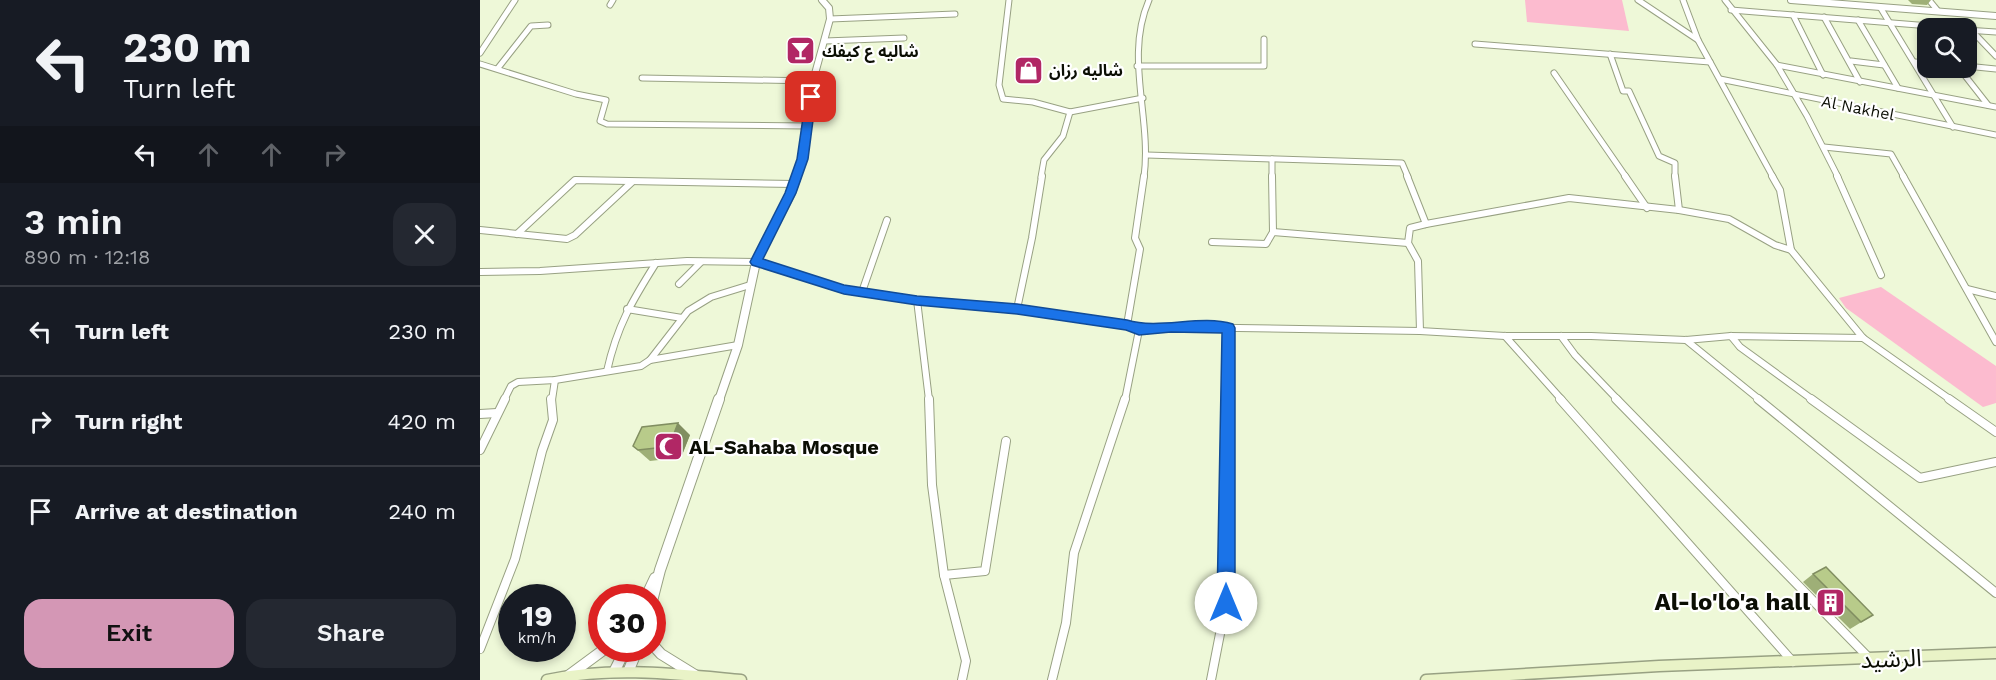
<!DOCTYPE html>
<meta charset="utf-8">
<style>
body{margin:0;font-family:"Work Sans","Noto Sans Arabic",sans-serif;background:#242831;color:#f1f3f6;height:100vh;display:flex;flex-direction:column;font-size:22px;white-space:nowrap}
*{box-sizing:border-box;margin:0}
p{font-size:20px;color:#9ea1a6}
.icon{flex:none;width:33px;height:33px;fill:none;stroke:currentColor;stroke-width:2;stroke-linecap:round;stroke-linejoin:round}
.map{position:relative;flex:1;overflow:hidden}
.side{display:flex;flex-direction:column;background:#171b24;width:480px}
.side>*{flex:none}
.banner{background:#171b24;color:#f1f3f6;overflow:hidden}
.controls{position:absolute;left:1437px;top:18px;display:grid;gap:12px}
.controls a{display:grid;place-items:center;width:60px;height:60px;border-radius:12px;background:#171b24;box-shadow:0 3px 9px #0003;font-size:30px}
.speed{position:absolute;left:18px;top:584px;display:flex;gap:12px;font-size:30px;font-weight:700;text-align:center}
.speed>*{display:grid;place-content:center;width:78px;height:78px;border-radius:50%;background:#171b24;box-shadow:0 3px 9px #0003;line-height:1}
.speed small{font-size:15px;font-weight:400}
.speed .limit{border:9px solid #d22;background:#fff;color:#111}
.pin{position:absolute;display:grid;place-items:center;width:51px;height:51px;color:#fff;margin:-26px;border-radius:12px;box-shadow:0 3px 9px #0006}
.me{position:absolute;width:66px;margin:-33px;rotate:0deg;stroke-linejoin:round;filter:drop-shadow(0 0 4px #0008)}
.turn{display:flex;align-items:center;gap:21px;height:126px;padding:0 24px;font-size:27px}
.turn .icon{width:78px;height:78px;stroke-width:2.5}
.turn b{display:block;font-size:42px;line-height:51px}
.lanes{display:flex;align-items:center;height:57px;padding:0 24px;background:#0003;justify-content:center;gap:30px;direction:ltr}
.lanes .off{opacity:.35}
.round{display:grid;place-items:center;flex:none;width:63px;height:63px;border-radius:18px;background:#242831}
.headline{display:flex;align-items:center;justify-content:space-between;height:102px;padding:0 24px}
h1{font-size:36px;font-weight:600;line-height:45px}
.primary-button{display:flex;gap:12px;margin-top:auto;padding:12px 24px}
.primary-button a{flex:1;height:69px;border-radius:18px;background:#d497b5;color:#111;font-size:24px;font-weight:600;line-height:69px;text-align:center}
.primary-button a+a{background:#242831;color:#f1f3f6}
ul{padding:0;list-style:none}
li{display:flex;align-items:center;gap:18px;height:90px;padding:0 24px;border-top:2px solid #363941}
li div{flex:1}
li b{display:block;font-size:22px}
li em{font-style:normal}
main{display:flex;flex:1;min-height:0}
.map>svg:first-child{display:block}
</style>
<main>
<section class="side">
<div class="banner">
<div class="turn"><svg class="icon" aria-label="left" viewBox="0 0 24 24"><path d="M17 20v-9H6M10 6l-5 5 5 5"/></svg><div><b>230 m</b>Turn left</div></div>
<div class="lanes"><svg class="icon" aria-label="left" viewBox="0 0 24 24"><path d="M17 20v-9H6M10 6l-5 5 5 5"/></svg><svg class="icon off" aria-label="ahead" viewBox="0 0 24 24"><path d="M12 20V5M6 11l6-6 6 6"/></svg><svg class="icon off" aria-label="ahead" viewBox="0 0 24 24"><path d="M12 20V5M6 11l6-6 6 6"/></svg><svg class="icon off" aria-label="right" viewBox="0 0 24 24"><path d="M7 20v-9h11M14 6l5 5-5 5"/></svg></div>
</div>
<div class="headline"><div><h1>3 min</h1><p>890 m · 12:18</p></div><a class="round"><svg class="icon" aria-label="close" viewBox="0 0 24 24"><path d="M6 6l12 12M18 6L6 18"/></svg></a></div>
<ul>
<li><svg class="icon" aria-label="left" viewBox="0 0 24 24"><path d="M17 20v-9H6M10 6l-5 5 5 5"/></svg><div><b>Turn left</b></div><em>230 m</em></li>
<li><svg class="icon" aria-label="right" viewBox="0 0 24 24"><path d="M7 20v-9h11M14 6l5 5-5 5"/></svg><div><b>Turn right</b></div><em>420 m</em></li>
<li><svg class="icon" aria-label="arrive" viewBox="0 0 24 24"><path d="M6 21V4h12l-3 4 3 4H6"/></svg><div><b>Arrive at destination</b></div><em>240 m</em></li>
</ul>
<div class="primary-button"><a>Exit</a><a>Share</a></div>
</section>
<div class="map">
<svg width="1516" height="680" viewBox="0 0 1516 680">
<rect width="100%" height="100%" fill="#eef8d8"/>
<g fill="#fcbbcf">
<path d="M 1045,0 L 1142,0 L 1149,31 L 1047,22 Z"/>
<path d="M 1401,287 L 1516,366 L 1516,403 L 1503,407 L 1366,308 L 1359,298 Z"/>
</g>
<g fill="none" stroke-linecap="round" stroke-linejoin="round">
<defs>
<g id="minor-far2">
<path d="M 529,0 L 519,85 L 523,99 L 553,102 L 590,112 L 663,98"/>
<path d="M 1158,0 L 1218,40"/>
<path d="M 1203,0 L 1218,40 L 1293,177"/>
<path d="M 1245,0 L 1297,65 L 1516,107"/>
<path d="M 1449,0 L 1458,11"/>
<path d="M 130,5 L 133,0"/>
<path d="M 1400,7 L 1473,127"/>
<path d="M 1251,10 L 1475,28"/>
<path d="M 1313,15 L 1343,75"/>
<path d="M 1344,17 L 1380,82"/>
<path d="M 350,19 L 475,14"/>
<path d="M 1378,20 L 1418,88"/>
<path d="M 1486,30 L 1516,32"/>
<path d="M 1491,30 L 1516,56"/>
<path d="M 345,41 L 424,38"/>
<path d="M 995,44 L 1230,62"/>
<path d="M 0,53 L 35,0"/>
<path d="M 1130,54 L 1143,91 L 1149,91 L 1179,156 L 1195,163 L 1195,177"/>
<path d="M 1371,61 L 1404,65"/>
<path d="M 1435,62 L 1448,63"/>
<path d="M 0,64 L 96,94 L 126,100 L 120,121 L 127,124 L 327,126"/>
<path d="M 1297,65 L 1327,116 L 1358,177"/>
<path d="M 657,66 L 784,66 L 784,39"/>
<path d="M 1486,66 L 1516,69"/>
<path d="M 18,68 L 51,26 L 68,25"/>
<path d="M 1479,68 L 1508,105"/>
<path d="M 1074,73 L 1146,177"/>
<path d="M 162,78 L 333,81"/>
<path d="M 1240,79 L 1516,135"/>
<path d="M 1344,147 L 1411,154 L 1424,177"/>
<path d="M 667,155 L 922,163 L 928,177"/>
<path d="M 792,159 L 792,177"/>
<path d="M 561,177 L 564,160 L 583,136 L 590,112"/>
<path d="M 664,177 C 672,118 644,57 669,0"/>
</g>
<g id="minor-far1">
<path d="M 792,176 L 793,232"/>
<path d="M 927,176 L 946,224"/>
<path d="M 1145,176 L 1167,208"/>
<path d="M 1195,176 L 1199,210"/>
<path d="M 1292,176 L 1300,190 L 1311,250 L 1383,338 L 1471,400"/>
<path d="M 1357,176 L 1401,275"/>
<path d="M 1423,176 L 1516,342"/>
<path d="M 0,230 L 87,239 L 95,235 L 152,182"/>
<path d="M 37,234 L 95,180 L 314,184"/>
<path d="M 732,242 L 786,244 L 793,232 L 928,243"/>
<path d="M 0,272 L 60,271 L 207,261 L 276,262 L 364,290 L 437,300 L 537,309 L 647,325 L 659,330 L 691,327 L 940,331 L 1025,336 L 1111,336 L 1206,340 L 1251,336 L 1383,338"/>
<path d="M 199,284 L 221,262"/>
<path d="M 1487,289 L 1516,296"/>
<path d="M 382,292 L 407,220"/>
<path d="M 437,300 L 449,400"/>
<path d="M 147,309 L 202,318"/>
<path d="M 537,309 L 552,238 L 562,176"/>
<path d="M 647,325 L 660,249 L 655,238 L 664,176"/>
<path d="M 940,331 L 938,261 L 928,243 L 930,228 L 946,224 L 1089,198 L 1199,210 L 1249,219 L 1295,245 L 1311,250"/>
<path d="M 1025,336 L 1082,400"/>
<path d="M 1081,336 L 1095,355 L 1138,400"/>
<path d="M 1251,336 L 1260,347 L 1333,400"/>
<path d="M 1206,340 L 1280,400"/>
<path d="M 170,360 L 208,311 L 231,297 L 270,285"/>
<path d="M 127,371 C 137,326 152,301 176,263"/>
<path d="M 24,400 L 31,386 L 38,382 L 75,380 L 161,366 L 170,360 L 258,345"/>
<path d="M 72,400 L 75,380"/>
<path d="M 645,400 L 659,330"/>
<path d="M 747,400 L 748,328"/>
</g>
<g id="minor">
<path d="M 449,399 L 452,485 L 464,575 L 486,661 L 482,680"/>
<path d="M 1080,399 L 1313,662"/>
<path d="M 1136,399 L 1390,659"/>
<path d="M 1278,399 L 1516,593"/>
<path d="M 1331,399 L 1440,478 L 1516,462"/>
<path d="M 1469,399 L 1516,432"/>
<path d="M 0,414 L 17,413"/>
<path d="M 0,450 L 25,399"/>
<path d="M 464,575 L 505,571 L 526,441"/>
<path d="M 0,649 L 35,559 L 62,451 L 73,420 L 71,399"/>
<path d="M 572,680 L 586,623 L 594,553 L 645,399"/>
<path d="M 731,680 L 746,603 L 747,399"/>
</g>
<g id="tertiary-far2">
<path d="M 1311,0 L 1516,16"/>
<path d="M 316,177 L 323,159 L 333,81 L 350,19 L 349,8 L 342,0"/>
</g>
<path id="tertiary-far1" d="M 239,400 L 258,345 L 276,262 L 311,193 L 317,176"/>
<g id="tertiary">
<path d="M 166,597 L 175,578"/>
<path d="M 172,601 L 180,570 L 239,399"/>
<path d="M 172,644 L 181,654 L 215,675"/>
<path d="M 134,672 L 146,648"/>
<path d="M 148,672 L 158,648"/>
<path d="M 88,676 L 126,648"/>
</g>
<g id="secondary">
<path d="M 67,680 C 132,666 196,674 261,680"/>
<path d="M 946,680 L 1179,666 L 1516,653"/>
</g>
</defs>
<use href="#minor-far2" stroke="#98a183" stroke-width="7"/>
<use href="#minor-far1" stroke="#98a183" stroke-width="8"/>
<use href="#minor" stroke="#98a183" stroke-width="10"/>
<use href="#tertiary-far2" stroke="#98a183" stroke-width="8"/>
<use href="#tertiary-far1" stroke="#98a183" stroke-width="10"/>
<use href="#tertiary" stroke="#98a183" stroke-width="12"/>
<use href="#secondary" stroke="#98a183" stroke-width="13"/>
<use href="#minor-far2" stroke="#fff" stroke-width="5"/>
<use href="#minor-far1" stroke="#fff" stroke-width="6"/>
<use href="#minor" stroke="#fff" stroke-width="8"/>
<use href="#tertiary-far2" stroke="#fff" stroke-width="6"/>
<use href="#tertiary-far1" stroke="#fff" stroke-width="8"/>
<use href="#tertiary" stroke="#fff" stroke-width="10"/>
<use href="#secondary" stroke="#e9f3c7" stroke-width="10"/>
</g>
<g fill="#9eaf77">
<path d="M 1428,0 L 1451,0 L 1447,5 L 1432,4 Z"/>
<path d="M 210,435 L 202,455 L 197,458 L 170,461 L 153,446 Z"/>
<path d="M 1333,574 L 1393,615 L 1370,629 L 1323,582 Z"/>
</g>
<path fill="#818e61" d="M 198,423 L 210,435 L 202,455 L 197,458 L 185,447 Z"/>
<g fill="#b8cb8a" stroke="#818e61" stroke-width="1.5">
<path d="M 198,423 L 190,444 L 185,447 L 158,450 L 153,446 L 162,427 Z"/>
<path d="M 1346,567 L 1393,615 L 1381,622 L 1333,574 Z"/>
</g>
<path fill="#1a73e8" stroke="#114b97" stroke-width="1.5" d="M 331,94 L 336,97 L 328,159 L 316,193 L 283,259 L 364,285 L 437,296 L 537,304 L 647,320 C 680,330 720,314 753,324 L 755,328 L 755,603 L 752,608 L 746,611 L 740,608 L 737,603 L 742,333 L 691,332 L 659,335 L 646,330 L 537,314 L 437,305 L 364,294 L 272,265 L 270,262 L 305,193 L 317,159 L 326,97 Z"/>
<defs>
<symbol id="bar-square" viewBox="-11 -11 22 22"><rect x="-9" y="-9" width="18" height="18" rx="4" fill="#b12765" stroke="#fff"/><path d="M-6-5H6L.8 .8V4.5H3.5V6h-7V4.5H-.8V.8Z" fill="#fff"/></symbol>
<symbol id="shop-square" viewBox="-11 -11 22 22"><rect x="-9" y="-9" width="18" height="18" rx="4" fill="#b12765" stroke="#fff"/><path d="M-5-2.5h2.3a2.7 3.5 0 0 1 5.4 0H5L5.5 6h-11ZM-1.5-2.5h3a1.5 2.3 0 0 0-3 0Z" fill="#fff"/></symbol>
<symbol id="mosque-square" viewBox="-11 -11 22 22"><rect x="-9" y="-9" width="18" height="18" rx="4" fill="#b12765" stroke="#fff"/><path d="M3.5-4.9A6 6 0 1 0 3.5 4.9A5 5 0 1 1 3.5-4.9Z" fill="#fff"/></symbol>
<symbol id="building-square" viewBox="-11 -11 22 22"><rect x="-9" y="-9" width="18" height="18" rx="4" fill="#b12765" stroke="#fff"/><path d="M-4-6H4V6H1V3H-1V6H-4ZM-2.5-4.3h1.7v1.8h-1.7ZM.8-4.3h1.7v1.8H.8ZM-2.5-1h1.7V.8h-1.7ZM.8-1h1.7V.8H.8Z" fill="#fff"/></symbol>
</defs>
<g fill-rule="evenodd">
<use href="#bar-square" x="304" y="34" width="33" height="33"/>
<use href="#shop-square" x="532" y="54" width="33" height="33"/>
<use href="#mosque-square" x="172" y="430" width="33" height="33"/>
<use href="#building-square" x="1334" y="586" width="33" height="33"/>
</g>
<g text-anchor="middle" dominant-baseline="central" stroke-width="4.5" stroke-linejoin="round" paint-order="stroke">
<g font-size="16" font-weight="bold" fill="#0b0e04" stroke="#fff" text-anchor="start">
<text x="342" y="51">شاليه ع كيفك</text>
<text x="569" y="70">شاليه رزان</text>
</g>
<g font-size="16" fill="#0b0e04" stroke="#fff">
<text transform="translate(1378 108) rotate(11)">Al Nakhel</text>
</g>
<g font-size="20" font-weight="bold" fill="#0b0e04" stroke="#fff" text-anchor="start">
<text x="209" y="447">AL-Sahaba Mosque</text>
</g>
<g font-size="24" font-weight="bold" fill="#0b0e04" stroke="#fff" text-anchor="end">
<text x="1330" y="602">Al-lo'lo'a hall</text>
</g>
<g font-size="24" fill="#0b0e04" stroke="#fff">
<text transform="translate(1411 659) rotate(-2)">الرشيد</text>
</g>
</g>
</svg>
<div class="controls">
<a><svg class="icon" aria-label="search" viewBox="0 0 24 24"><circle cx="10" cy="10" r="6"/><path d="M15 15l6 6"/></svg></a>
</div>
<div class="speed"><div>19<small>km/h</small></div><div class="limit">30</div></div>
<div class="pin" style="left:331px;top:97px;background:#d93025"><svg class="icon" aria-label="arrive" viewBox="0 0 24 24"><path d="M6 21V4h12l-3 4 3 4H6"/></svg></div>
<svg class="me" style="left:746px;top:603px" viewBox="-20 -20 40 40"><circle r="19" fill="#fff"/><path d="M0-13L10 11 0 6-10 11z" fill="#1a73e8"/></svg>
</div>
</main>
